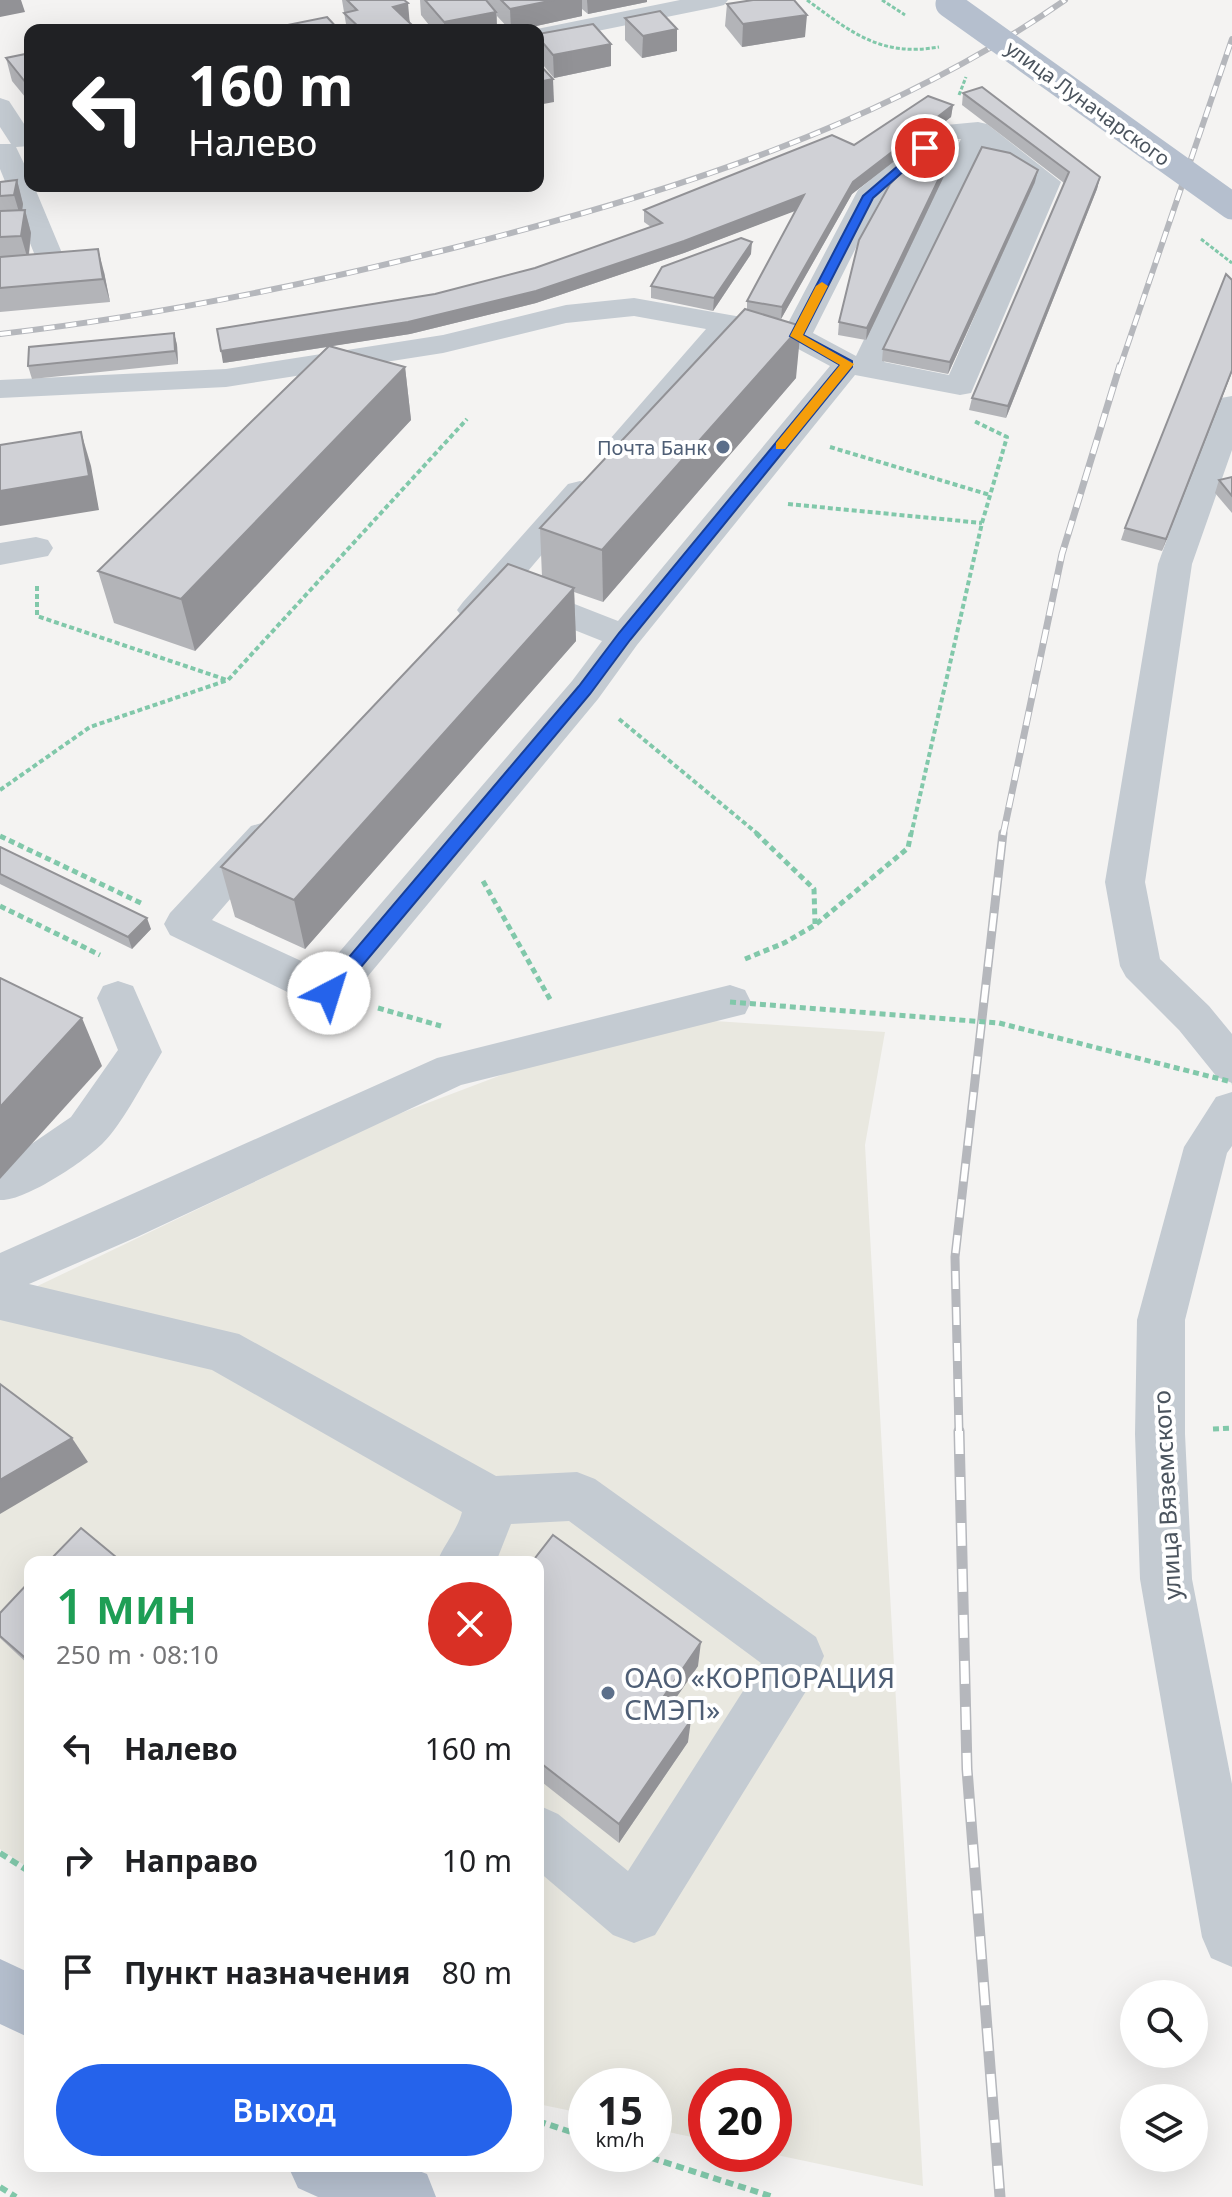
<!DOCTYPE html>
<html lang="ru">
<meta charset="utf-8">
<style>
body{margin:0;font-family:"Noto Sans",sans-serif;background:#f6f6f6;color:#202124;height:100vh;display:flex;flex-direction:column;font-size:30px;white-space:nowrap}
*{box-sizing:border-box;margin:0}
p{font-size:26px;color:#757577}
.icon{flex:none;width:44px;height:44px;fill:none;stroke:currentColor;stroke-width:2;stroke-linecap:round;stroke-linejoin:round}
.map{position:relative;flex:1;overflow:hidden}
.panel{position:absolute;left:24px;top:1556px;width:520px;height:616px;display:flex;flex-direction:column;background:#fff;border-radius:16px;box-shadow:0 8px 32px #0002}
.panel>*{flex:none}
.top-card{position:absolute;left:24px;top:24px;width:520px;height:168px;border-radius:16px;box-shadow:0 8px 32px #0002;background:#202124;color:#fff;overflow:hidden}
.buttons{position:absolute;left:1120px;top:1980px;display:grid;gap:16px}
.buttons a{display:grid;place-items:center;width:88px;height:88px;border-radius:50%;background:#fff;box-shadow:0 8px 32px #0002;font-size:40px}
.speed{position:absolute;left:568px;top:2068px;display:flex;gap:16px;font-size:40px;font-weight:700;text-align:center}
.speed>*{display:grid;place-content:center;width:104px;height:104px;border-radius:50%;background:#fff;box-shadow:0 8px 32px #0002;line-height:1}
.speed small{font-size:20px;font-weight:400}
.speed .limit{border:12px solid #d22;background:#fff;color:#111}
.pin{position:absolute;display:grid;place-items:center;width:68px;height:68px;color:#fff;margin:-34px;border:4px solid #fff;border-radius:50%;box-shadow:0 2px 8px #0007}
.me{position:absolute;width:88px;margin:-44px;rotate:40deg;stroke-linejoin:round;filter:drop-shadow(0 0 6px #0008)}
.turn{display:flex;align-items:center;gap:28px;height:168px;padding:0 32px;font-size:36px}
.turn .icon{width:104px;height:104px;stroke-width:2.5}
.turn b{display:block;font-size:56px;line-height:68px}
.round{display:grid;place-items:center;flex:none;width:84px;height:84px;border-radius:42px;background:#f6f6f6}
.head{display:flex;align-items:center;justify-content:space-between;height:136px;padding:0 32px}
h1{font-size:48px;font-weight:600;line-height:60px;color:#1e9e55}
.primary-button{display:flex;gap:16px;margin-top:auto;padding:16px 32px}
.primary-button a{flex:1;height:92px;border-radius:48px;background:#2563eb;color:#fff;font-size:32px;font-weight:600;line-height:92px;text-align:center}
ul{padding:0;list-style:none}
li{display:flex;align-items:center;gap:24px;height:112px;padding:0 32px}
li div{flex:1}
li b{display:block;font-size:30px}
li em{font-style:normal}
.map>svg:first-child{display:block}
</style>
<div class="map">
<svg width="1232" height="2197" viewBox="0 0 1232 2197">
<rect width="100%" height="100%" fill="#f4f3f2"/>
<path fill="#e9e8e0" d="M 654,1017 L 885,1032 L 865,1145 L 923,2186 L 772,2154 L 774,2086 L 706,2086 L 706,2140 L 654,2129 L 654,2086 L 586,2086 L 586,2114 L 538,2104 L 538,1562 L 30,1562 L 30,1869 L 0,1849 L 0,1304 L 388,1118 Z"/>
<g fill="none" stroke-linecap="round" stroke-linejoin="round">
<g stroke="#81c8aa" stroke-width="3" stroke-dasharray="4 2" stroke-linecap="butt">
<path d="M 807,0 C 852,33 881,57 939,47"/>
<path d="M 882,0 L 905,15"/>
<path d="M 959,95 L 966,77"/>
</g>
<g stroke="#81c8aa" stroke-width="4" stroke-dasharray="5 3" stroke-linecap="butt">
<path d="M 830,447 L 990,495"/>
<path d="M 788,504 L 982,523"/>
<path d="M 37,586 L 37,616 L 227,680"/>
<path d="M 619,719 L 759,835"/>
<path d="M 0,790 L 90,727 L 228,680 L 467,419"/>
<path d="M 911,835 L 982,523 L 1007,437 L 974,421"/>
</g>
<g stroke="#81c8aa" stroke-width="5" stroke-dasharray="6 4" stroke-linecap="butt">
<path d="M 756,833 L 814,889 L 815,924"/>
<path d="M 0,836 L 143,904"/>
<path d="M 483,881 L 551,1001"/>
<path d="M 0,906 L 100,955"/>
<path d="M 745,959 L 784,943 L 815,925 L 908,848 L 911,833"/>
<path d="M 378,1008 L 441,1026"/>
<path d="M 1213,1429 L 1232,1428"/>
</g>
<g stroke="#81c8aa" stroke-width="6" stroke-dasharray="8 5" stroke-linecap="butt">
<path d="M 0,1853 L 30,1872"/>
<path d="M 538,2121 L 586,2137"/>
<path d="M 639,2154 L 773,2197"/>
<path d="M 0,2187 L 16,2197"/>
</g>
<g fill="#c4cbd2" fill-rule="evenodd">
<path d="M 680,0 L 728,0 L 724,5 L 716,7 L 538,43 L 538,30 L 532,30 Z"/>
<path d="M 0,98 L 9,101 L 30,133 L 30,146 L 16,147 L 30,176 L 30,186 L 34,186 L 67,265 L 63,271 L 0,278 L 0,260 L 36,258 L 0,169 L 0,144 L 11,144 L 0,127 Z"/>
<path d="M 978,122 L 987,124 L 1061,182 L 971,393 L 960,395 L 855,375 L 637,645 L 598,699 L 344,1005 L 329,1009 L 314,1005 L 170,935 L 164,924 L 170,913 L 251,826 L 265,822 L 279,826 L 285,836 L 212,920 L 323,971 L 572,681 L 602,641 L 507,603 L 504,599 C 491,614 484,624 463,618 L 457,610 L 463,602 L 568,484 L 580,481 L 592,484 L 596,491 L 517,584 L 531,587 L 618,621 L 830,366 L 787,343 L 734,334 L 637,446 L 626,449 L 615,446 L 610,439 L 706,329 L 634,316 L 566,323 L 443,353 L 226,387 L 0,398 L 0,380 L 226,369 L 443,335 L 566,305 L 634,298 L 787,325 L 858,190 L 935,126 ZM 951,139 L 961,139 L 856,356 L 813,333 L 880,200 ZM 983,147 L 1032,184 L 949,375 L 884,362 Z"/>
<path d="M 1232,396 L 1232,450 L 1192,564 L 1145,882 L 1160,959 L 1209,1006 L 1232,1034 L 1232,1083 L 1217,1077 L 1179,1030 L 1126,977 L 1120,966 L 1105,882 L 1158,564 L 1216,405 L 1221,398 Z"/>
<path d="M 36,537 L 48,540 L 53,548 L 48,556 L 0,565 L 0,543 Z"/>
<path d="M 118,981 L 133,986 L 162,1052 L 155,1064 C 140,1088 122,1124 103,1143 C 85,1161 24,1202 0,1200 L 0,1162 L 5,1162 L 71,1117 L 118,1050 L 97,998 L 103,986 Z"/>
<path d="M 730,985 L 745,990 L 751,1002 L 745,1014 L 461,1085 L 137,1237 L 29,1284 L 239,1334 L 496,1476 L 577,1472 L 595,1479 L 816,1637 L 824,1656 L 816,1675 L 655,1935 L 634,1943 L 613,1935 L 538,1871 L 538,1805 L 558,1814 L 628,1871 L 761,1663 L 569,1521 L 511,1524 L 496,1562 L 437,1562 C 444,1544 457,1531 462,1512 L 212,1370 L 0,1320 L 0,1253 L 437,1058 Z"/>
<path d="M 1232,1092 L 1232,1146 L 1227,1153 L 1185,1320 L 1185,1434 L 1192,1579 L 1232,1784 L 1232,1967 L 1211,1958 L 1202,1937 L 1140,1579 L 1135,1434 L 1137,1320 L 1184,1147 L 1216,1097 Z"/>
</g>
<g fill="#b5bfce" fill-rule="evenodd">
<path d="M 0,1959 L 30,1973 L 30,2038 L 0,2024 Z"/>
<path d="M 288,2166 L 406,2166 L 427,2174 L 436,2197 L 318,2197 L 298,2188 Z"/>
</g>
<defs>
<g id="rail-far3">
<path d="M 0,334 C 155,316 306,285 457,247 C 667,194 886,125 1065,0"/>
<path d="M 1120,367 L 1232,39"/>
</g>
<path id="rail-far2" d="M 1003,835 L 1062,554 L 1120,365"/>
<path id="rail-far1" d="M 959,1433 L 955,1257 L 1003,833"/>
<path id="rail" d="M 959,1431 L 967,1769 L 1000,2197"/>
</defs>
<use href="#rail-far3" stroke="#b5b7bc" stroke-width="6"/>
<use href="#rail-far2" stroke="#b5b7bc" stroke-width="7"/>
<use href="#rail-far1" stroke="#b5b7bc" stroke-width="9"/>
<use href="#rail" stroke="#b5b7bc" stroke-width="11"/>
<use href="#rail-far3" stroke="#fff" stroke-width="4" stroke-dasharray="11" stroke-linecap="butt"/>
<use href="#rail-far2" stroke="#fff" stroke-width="5" stroke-dasharray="14" stroke-linecap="butt"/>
<use href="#rail-far1" stroke="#fff" stroke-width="6" stroke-dasharray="18" stroke-linecap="butt"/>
<use href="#rail" stroke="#fff" stroke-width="8" stroke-dasharray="23" stroke-linecap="butt"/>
<path stroke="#81c8aa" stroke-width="3" stroke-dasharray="4 2" stroke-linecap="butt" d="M 1201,239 L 1232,263"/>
<path stroke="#81c8aa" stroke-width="5" stroke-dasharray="6 4" stroke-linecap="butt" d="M 730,1002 L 999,1023 L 1232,1082"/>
<path stroke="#b5bfce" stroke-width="27" d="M 949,4 L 1232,206"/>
</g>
<g fill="#b3b4b8">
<path d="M 342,0 L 404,0 L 410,23 L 414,27 L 414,30 L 347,30 Z"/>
<path d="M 420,0 L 647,0 L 647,2 L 588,14 L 582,9 L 582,16 L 518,30 L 510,30 L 497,16 L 497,30 L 433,30 L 421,15 Z"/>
<path d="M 727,4 L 805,37 L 742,47 L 725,26 Z"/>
<path d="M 625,18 L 677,29 L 677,51 L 642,58 L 625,40 Z"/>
<path d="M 538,34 L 611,66 L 554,78 L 538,59 Z"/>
<path d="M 30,53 L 30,103 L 12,81 L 6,58 Z"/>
<path d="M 963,93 L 1100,177 L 1097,189 L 1006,418 L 969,410 L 972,398 L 1064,183 L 962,105 Z"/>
<path d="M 953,105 L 951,117 L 852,194 L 781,319 L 776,318 L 796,378 L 603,602 L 574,592 L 576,641 L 305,949 L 235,917 L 221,867 L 542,577 L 540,528 L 747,310 L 747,301 L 796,210 L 684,253 L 536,303 L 410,334 L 331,346 L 405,367 L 411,420 L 195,651 L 114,623 L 98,571 L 327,347 L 223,363 L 435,294 L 535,268 L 651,227 L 644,222 L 644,210 L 854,145 Z"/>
<path d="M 957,141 L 955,153 L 866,340 L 838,335 L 839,322 Z"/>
<path d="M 17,180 L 23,204 L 22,210 L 25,210 L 31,233 L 29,255 L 104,272 L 110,302 L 0,312 L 0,182 Z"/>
<path d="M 1035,182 L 948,374 L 882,361 L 883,349 Z"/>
<path d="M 751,254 L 713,311 L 651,298 L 651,286 Z"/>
<path d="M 1232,280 L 1232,372 L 1162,551 L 1121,540 L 1125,528 Z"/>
<path d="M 174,333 L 177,345 L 178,364 L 32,379 L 28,366 Z"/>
<path d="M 1232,477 L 1232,513 L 1215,493 L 1219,480 Z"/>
<path d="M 0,847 L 151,929 L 132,949 L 0,884 Z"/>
<path d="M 538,1562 L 698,1666 L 671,1705 L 688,1742 L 619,1843 L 538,1779 Z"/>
<path d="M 30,1581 L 30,1666 L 0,1638 L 0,1613 Z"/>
</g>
<g fill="#929296">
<path d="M 0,0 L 21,0 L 25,12 L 0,17 Z"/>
<path d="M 554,0 L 582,0 L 582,16 L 518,30 L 511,30 L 510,9 Z"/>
<path d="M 587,0 L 647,0 L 647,2 L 588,14 Z"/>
<path d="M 408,3 L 410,26 L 393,7 Z"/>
<path d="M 496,12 L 497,30 L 444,30 L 444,22 Z"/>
<path d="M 807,15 L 805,37 L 742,47 L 743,24 Z"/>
<path d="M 677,29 L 677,51 L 642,58 L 643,36 Z"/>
<path d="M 611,44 L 611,66 L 554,78 L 553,55 Z"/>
<path d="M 553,79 L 554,102 L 538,105 L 538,82 Z"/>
<path d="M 953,105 L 951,117 L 852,194 L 781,319 L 782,307 L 853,182 Z"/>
<path d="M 957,141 L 955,153 L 866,340 L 867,328 Z"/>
<path d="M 1038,170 L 1035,182 L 948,374 L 950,362 Z"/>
<path d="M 1100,177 L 1097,189 L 1006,418 L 1008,406 Z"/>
<path d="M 17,180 L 23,204 L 21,219 L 14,195 Z"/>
<path d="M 804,195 L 803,208 L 684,253 L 536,303 L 410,334 L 223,363 L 221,351 L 408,322 Z"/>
<path d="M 25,210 L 31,233 L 28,260 L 21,236 Z"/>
<path d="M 752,242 L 751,254 L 713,311 L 714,298 Z"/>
<path d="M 98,249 L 104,272 L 110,302 L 103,279 Z"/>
<path d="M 801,326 L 796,378 L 603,602 L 602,550 Z"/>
<path d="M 174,333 L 177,345 L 178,364 L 175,351 Z"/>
<path d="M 405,367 L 411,420 L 195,651 L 181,599 Z"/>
<path d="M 1232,370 L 1232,372 L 1162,551 L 1166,539 Z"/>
<path d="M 81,432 L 91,466 L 99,510 L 0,526 L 0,491 Z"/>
<path d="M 574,588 L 576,641 L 305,949 L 294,900 Z"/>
<path d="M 147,918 L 151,929 L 132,949 L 128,937 Z"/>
<path d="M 82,1018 L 102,1066 L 0,1179 L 0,1107 Z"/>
<path d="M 72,1438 L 88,1462 L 0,1514 L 0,1480 Z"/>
<path d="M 701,1642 L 698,1666 L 660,1721 L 662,1699 Z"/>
<path d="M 691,1720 L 688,1742 L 619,1843 L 619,1824 Z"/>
</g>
<g fill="#d0d1d6" stroke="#929296" stroke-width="2">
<path d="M 347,0 L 404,0 L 408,3 L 393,7 L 414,27 L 401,30 L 362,30 L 344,13 L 357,10 Z"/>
<path d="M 425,0 L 486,0 L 496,12 L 444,22 Z"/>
<path d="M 501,0 L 554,0 L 510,9 Z"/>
<path d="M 753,0 L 794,0 L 807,15 L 743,24 L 727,4 Z"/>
<path d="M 660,11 L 677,29 L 643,36 L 625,18 Z"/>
<path d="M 327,17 L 339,30 L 280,30 L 278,27 Z"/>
<path d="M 593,24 L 611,44 L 553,55 L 538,37 L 538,34 Z"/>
<path d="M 30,53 L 30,88 L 6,58 Z"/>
<path d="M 538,63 L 553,79 L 538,82 Z"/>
<path d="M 982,87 L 1100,177 L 1008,406 L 972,398 L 1069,172 L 963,93 Z"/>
<path d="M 928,96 L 953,105 L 853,182 L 782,307 L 747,301 L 804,195 L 684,241 L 536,291 L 408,322 L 221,351 L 217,329 L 435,294 L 535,268 L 662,223 L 644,210 L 832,135 L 854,145 Z"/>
<path d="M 935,138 L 957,141 L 867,328 L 839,322 L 859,240 L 890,184 Z"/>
<path d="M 982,147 L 1010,153 L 1038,170 L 950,362 L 883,349 Z"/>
<path d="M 17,180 L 14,195 L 0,196 L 0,182 Z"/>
<path d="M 25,210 L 21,236 L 0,237 L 0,211 Z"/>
<path d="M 741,238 L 752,242 L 714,298 L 651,286 L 662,267 Z"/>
<path d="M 98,249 L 103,279 L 0,288 L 0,257 Z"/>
<path d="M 1226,274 L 1232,280 L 1232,370 L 1166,539 L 1125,528 Z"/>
<path d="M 745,309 L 801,326 L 602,550 L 540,528 Z"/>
<path d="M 174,333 L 175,351 L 28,366 L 29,347 Z"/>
<path d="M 329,346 L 405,367 L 181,599 L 98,571 Z"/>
<path d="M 81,432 L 89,476 L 0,491 L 0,445 Z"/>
<path d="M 1232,477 L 1232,496 L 1219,480 Z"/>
<path d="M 508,564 L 574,588 L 294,900 L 221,867 Z"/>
<path d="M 0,847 L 147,918 L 128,937 L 0,874 Z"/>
<path d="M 0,978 L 82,1018 L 0,1107 Z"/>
<path d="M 0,1384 L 72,1438 L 0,1480 Z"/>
<path d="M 81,1528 L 122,1562 L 48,1562 Z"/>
<path d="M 553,1535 L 701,1642 L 662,1699 L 691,1720 L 619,1824 L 538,1761 L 538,1562 L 532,1562 Z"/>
<path d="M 30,1581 L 30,1662 L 0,1636 L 0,1613 Z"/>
</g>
<path fill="#2563eb" stroke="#184099" stroke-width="2" d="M 921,146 L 930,148 L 873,198 L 803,335 L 852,361 L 852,367 L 630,640 L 590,694 L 335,998 L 322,998 L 320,993 L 322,989 L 579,686 L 619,633 L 840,365 L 790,336 L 863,196 Z"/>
<path fill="#f59e0b" d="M 822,282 L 828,286 L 803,335 L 854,364 L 785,449 L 776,449 L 776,443 L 840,365 L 790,336 L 816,286 Z"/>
<g fill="#5c6f8a" stroke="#fff" stroke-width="3">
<circle cx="723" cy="447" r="8"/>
<circle cx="608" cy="1693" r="8"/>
</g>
<g text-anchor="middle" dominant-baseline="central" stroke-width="8" stroke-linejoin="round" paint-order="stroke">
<g font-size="20" fill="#4b545e" stroke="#fff">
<text transform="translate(1088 103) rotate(36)">улица Луначарского</text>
</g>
<g font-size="20" fill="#4e5e75" stroke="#fff" text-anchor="end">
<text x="707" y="447">Почта Банк</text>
</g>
<g font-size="24" fill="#4b545e" stroke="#fff">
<text transform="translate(1166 1495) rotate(-93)">улица Вяземского</text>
</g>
<g font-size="28" fill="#4e5e75" stroke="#fff" text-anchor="start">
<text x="624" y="1677">ОАО «КОРПОРАЦИЯ<tspan x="624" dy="32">СМЭП»</tspan></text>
</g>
</g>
</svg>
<div class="buttons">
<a><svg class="icon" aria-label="search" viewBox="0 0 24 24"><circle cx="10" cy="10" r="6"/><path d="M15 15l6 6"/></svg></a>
<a><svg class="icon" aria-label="layers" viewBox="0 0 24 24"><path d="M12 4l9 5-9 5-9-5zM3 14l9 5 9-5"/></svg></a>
</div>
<div class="speed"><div>15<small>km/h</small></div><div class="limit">20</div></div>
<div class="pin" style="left:925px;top:148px;background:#d93025"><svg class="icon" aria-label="arrive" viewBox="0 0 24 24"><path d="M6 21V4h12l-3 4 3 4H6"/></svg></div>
<svg class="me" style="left:329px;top:993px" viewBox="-20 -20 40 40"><circle r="19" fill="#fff"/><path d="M0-13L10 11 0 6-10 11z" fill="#2563eb"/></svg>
<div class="top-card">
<div class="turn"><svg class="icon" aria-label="left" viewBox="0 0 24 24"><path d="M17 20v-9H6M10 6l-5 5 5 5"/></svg><div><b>160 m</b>Налево</div></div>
</div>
<section class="panel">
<div class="head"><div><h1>1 мин</h1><p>250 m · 08:10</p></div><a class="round" style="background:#d93025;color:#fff"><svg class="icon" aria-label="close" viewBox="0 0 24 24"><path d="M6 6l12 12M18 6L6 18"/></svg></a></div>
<ul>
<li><svg class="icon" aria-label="left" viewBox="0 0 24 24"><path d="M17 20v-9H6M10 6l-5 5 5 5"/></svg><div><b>Налево</b></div><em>160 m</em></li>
<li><svg class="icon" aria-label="right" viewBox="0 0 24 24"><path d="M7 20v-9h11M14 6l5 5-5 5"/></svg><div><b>Направо</b></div><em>10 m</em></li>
<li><svg class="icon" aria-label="arrive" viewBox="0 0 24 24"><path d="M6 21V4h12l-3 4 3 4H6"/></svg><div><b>Пункт назначения</b></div><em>80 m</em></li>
</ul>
<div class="primary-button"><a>Выход</a></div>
</section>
</div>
